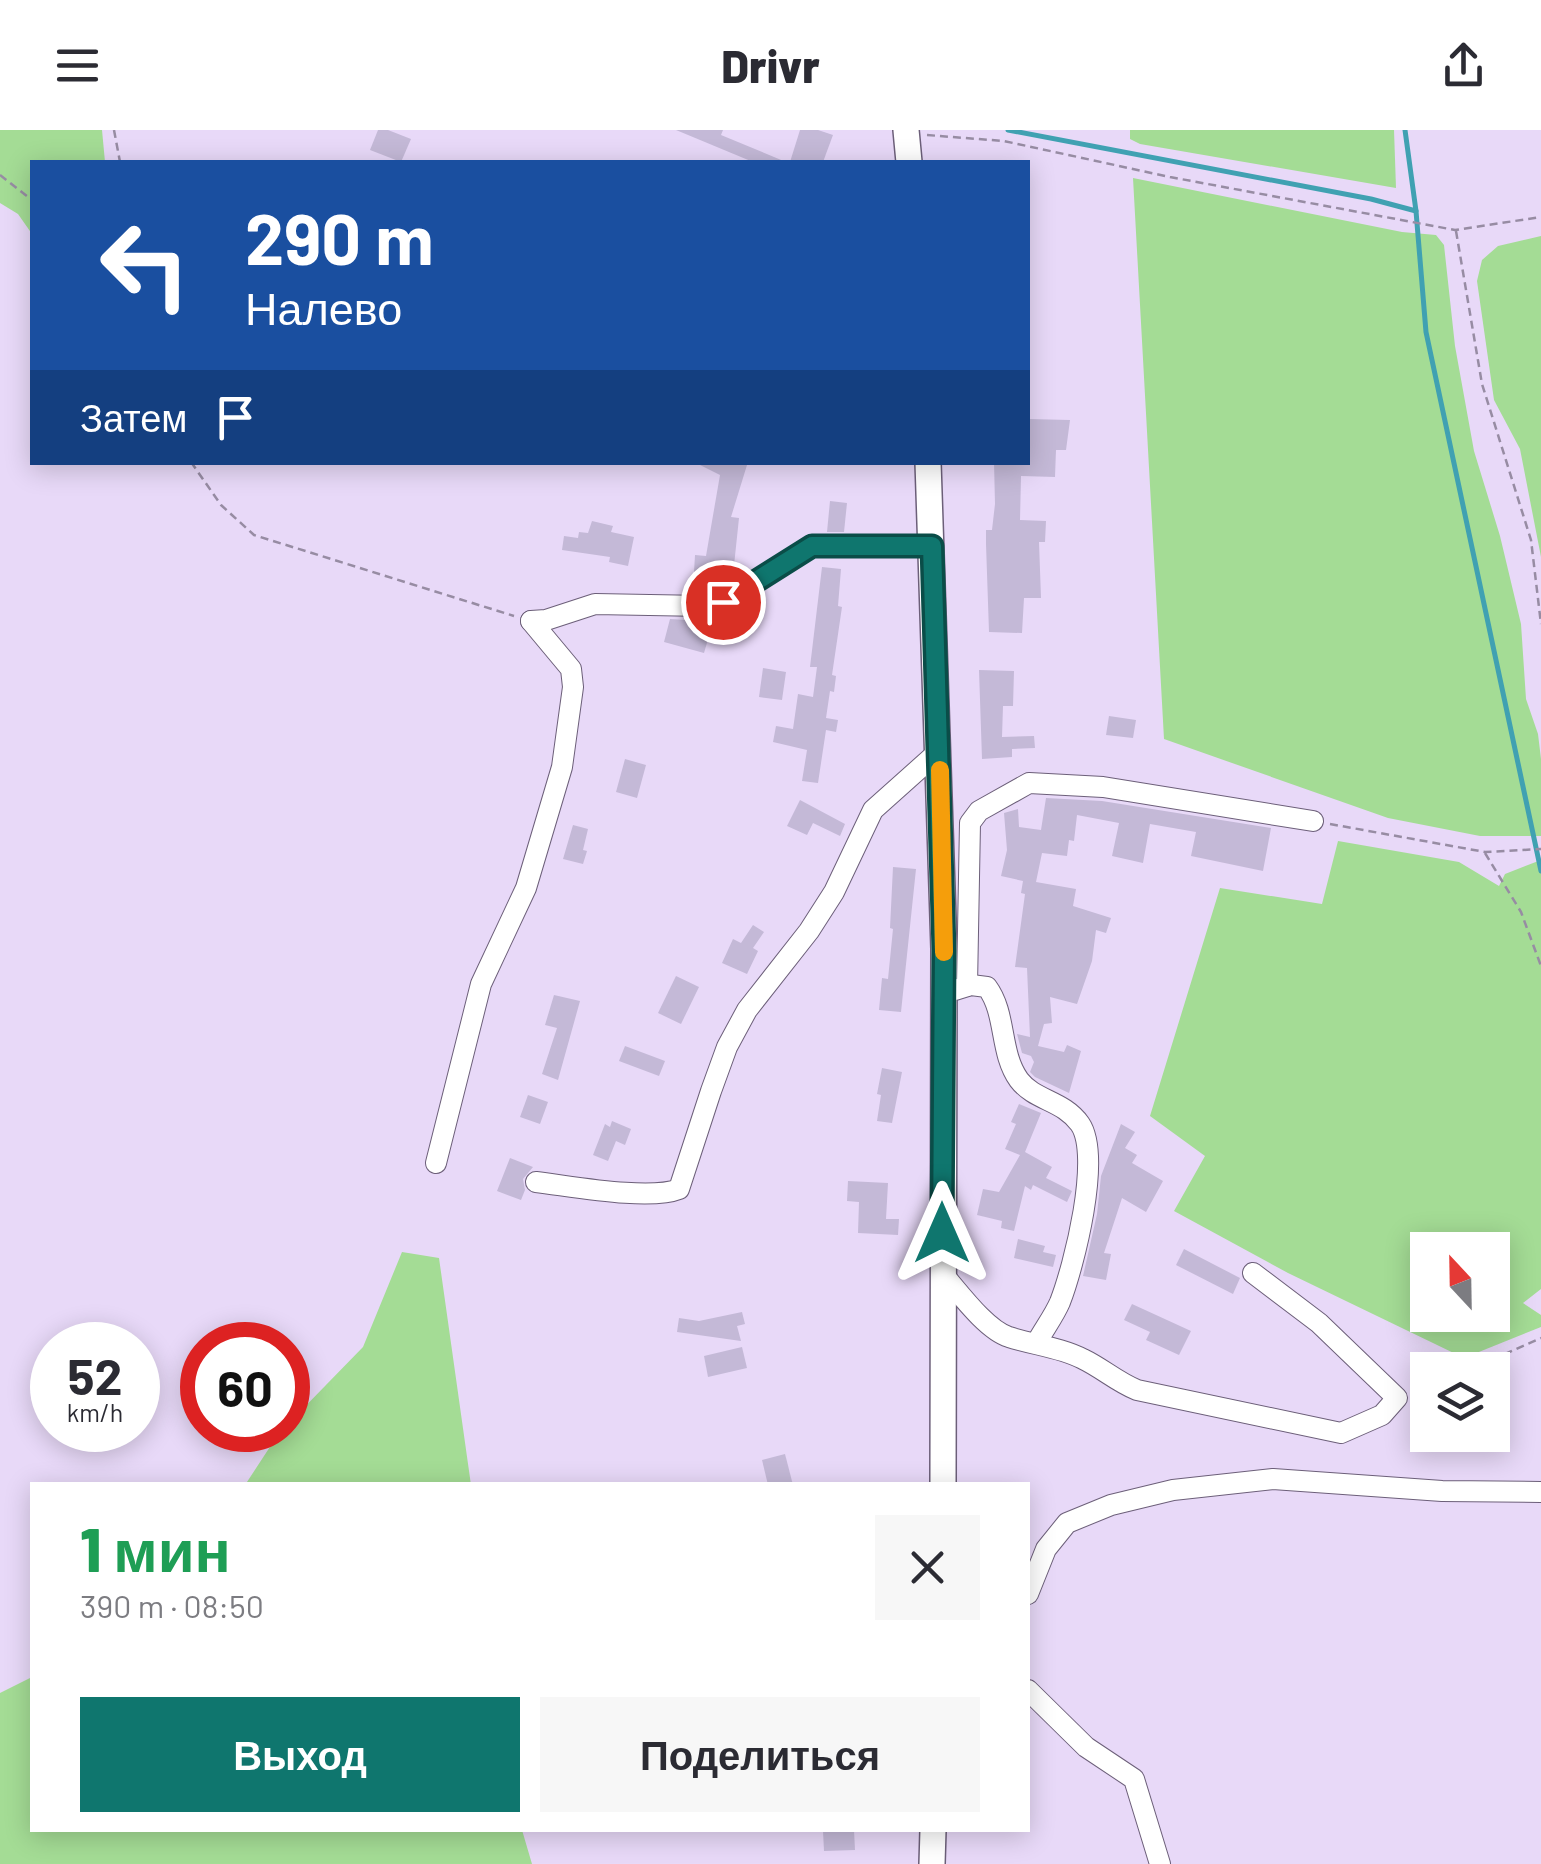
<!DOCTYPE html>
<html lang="ru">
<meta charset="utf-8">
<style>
body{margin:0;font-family:Barlow,sans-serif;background:#f7f7f7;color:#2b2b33;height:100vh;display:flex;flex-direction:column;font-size:38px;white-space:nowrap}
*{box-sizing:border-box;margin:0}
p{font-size:32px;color:#7c7c81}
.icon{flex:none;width:55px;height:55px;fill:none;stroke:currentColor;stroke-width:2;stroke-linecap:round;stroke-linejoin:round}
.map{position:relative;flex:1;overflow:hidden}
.panel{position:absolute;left:30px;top:1352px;width:1000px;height:350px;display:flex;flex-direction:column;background:#fff;border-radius:0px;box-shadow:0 5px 25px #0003}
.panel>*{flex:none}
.top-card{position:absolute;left:30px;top:30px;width:1000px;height:305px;border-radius:0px;box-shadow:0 5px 25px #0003;background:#1a4fa0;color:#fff;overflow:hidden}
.needle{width:65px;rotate:338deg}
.fabs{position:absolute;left:1410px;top:1102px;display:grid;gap:20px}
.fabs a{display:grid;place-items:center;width:100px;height:100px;border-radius:0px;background:#fff;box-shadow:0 5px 25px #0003;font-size:50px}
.speed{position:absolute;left:30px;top:1192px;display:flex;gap:20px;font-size:50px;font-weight:700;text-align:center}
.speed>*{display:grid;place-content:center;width:130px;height:130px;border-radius:50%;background:#fff;box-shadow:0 5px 25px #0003;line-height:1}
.speed small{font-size:25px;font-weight:400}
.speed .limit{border:15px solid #d22;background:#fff;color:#111}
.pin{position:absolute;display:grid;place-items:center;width:85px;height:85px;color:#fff;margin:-42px;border:5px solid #fff;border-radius:50%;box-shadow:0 2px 10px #0007}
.me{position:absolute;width:110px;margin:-55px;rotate:0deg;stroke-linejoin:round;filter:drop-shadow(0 0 8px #0008)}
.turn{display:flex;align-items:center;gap:35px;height:210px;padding:0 50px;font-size:45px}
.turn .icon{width:130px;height:130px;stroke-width:2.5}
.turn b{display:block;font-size:70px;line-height:85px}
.then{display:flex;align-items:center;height:95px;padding:0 50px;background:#0003;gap:20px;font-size:38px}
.round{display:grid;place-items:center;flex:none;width:105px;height:105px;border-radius:0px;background:#f7f7f7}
.head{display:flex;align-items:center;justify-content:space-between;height:170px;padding:0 50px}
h1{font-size:60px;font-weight:800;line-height:75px;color:#1e9e55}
.action{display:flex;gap:20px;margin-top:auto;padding:20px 50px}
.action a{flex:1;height:115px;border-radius:0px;background:#0f766e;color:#fff;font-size:40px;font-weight:800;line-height:115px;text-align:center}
.action a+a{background:#f7f7f7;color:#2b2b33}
header{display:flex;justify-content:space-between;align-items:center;height:130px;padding:0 50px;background:#fff;font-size:45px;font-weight:800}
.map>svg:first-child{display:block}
</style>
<header><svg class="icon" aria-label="menu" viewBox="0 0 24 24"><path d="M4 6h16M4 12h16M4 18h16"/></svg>Drivr<svg class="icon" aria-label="share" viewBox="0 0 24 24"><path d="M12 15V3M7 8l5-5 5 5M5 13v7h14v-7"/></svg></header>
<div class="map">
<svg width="1541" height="1734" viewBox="0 0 1541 1734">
<rect width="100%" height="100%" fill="#e8d9f8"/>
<g fill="#a4dc95" fill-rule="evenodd">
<path d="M 0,0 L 102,0 L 105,32 L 32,32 L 32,104 L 18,84 L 0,73 Z"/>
<path d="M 1130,0 L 1394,0 L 1396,58 L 1140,14 L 1130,9 Z"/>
<path d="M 1133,48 L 1402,102 L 1436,105 L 1444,115 L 1455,216 L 1474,321 L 1500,406 L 1521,494 L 1526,569 L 1538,604 L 1541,629 L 1541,706 L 1480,706 L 1388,688 L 1164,609 Z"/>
<path d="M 1541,106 L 1541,427 L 1520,319 L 1494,270 L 1477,151 L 1482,130 L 1498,116 Z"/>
<path d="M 1338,711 L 1459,732 L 1499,756 L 1505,744 L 1541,730 L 1541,1159 L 1523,1173 L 1541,1185 L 1541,1197 L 1464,1228 L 1288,1143 L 1174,1081 L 1205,1026 L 1150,986 L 1220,758 L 1322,774 ZM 1492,1120 L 1492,1185 L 1428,1185 L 1428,1120 Z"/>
<path d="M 402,1122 L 439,1128 L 471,1355 L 245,1355 L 281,1300 L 288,1300 L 288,1294 L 363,1217 Z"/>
<path d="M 32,1547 L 32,1700 L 522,1700 L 532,1734 L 0,1734 L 0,1563 Z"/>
</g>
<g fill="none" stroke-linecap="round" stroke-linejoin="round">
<g stroke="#40a1b2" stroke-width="5">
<path d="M 1008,0 L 1371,69 L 1416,81"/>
<path d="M 1405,0 L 1416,81 L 1426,202 L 1541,741"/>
</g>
</g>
<g fill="#c4b9d7">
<path d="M 378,0 L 388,0 L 411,9 L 401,32 L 370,20 Z"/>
<path d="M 676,0 L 723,0 L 721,5 L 786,32 L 753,32 Z"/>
<path d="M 800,0 L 818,0 L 833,5 L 823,32 L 790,32 Z"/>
<path d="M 1028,289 L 1070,290 L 1066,320 L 1056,320 L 1055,347 L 1021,346 L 1020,390 L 1046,391 L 1045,412 L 1039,412 L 1041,468 L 1024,468 L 1022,503 L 989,502 L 986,414 L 986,400 L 992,400 L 995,374 L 994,332 L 1028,332 Z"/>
<path d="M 694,332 L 747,335 L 731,387 L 739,388 L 733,445 L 694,442 L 695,425 L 706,426 L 720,345 Z"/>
<path d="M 830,371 L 847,373 L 844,402 L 827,402 Z"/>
<path d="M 592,391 L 613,396 L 611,402 L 634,407 L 628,436 L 609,432 L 610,427 L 562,420 L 564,406 L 578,408 L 579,402 L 588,403 Z"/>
<path d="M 822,437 L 841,439 L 838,476 L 842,477 L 832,545 L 836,546 L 834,562 L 830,561 L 826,588 L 838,590 L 836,602 L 826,600 L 818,653 L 802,651 L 807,620 L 773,612 L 776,596 L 793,599 L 798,564 L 813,567 L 817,537 L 810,537 Z"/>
<path d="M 670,489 L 703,491 L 702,497 L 711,499 L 704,523 L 664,512 Z"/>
<path d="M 763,538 L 786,542 L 782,570 L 759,567 Z"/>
<path d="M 979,540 L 1014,541 L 1013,576 L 1003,576 L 1002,607 L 1034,606 L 1035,618 L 1012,619 L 1012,627 L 982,629 Z"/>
<path d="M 1109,586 L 1136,590 L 1133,608 L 1106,605 Z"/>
<path d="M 625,629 L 646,635 L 637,668 L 616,662 Z"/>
<path d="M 1046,668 L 1102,671 L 1271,698 L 1263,741 L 1191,726 L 1196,702 L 1150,694 L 1143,733 L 1112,726 L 1119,693 L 1077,685 L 1074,711 L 1069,710 L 1067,726 L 1042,723 L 1036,752 L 1076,759 L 1073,776 L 1111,788 L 1106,803 L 1096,800 L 1092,831 L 1077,874 L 1050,867 L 1052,893 L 1044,894 L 1038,916 L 1064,922 L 1067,915 L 1081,921 L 1069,963 L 1035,947 L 1030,942 L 1034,932 L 1031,926 L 1022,923 L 1017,904 L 1030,907 L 1027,838 L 1015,837 L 1025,764 L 1021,763 L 1023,751 L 1001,746 L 1007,720 L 1004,683 L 1018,679 L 1019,697 L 1041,700 Z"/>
<path d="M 800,670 L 845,694 L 840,706 L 813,693 L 807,705 L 787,696 Z"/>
<path d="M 573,695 L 588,699 L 583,720 L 587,721 L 583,734 L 563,729 Z"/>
<path d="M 893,737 L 916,739 L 901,882 L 879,880 L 882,848 L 888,849 L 893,799 L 890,798 Z"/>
<path d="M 753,795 L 764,802 L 753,818 L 758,821 L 747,844 L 722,833 L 733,809 L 741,813 Z"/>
<path d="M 676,846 L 699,857 L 681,894 L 658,883 Z"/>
<path d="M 554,865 L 580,871 L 558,950 L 542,944 L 557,898 L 545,895 Z"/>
<path d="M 625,916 L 665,931 L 659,946 L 619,931 Z"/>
<path d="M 882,938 L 902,942 L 892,993 L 877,991 L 881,965 L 877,964 Z"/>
<path d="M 528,965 L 548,972 L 540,994 L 520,987 Z"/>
<path d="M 1019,974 L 1041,983 L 1025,1022 L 1052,1037 L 1046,1048 L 1072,1061 L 1067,1072 L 1033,1055 L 1031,1060 L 1025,1056 L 1014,1101 L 1001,1098 L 1002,1091 L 977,1085 L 983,1059 L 999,1062 L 1020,1025 L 1005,1019 L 1016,994 L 1011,992 Z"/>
<path d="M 612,991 L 631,999 L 625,1015 L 616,1011 L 608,1031 L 593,1025 L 605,994 L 610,997 Z"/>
<path d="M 1121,994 L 1135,1002 L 1125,1018 L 1137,1025 L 1132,1033 L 1163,1051 L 1146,1082 L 1122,1068 L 1104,1123 L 1111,1124 L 1106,1150 L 1083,1146 L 1097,1084 L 1101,1046 Z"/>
<path d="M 510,1028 L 533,1037 L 523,1049 L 525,1060 L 521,1070 L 497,1061 Z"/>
<path d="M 848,1051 L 888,1053 L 886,1089 L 899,1089 L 898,1105 L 858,1103 L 859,1072 L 847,1071 Z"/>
<path d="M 1018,1109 L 1045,1116 L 1043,1122 L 1056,1125 L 1053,1137 L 1014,1128 Z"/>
<path d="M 1184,1119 L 1240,1148 L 1233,1164 L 1176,1135 Z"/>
<path d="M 1132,1174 L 1191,1201 L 1179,1225 L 1146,1210 L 1150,1202 L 1124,1190 Z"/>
<path d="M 742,1182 L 745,1194 L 737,1196 L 741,1211 L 677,1202 L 679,1188 L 699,1191 Z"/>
<path d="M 742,1217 L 747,1238 L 708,1247 L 704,1226 Z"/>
<path d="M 785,1324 L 793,1355 L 768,1355 L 762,1330 Z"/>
<path d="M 854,1700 L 855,1720 L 824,1721 L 823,1701 Z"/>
</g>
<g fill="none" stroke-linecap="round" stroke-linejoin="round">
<defs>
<g id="minor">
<path d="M 531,491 L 546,490 L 595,474 L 704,476 L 723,472 L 812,416 L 932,416"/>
<path d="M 967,856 L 970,693 L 979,681 L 1029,653 L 1103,657 L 1313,691"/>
<path d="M 955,860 L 971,855 L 987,857 C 1007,884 999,922 1019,950 C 1035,971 1063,970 1080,994 C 1102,1026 1074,1136 1060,1172 C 1054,1186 1044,1199 1037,1212"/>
<path d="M 436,1033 L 481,854 L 526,758 L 562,637 L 573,557 L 571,539 L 531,491"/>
<path d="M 536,1052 C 571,1056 649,1071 679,1059 L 711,961 L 727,917 L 747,880 L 809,801 L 834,762 L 873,680 L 939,621"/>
<path d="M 942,1143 C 958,1161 986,1200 1009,1207 C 1033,1215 1060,1217 1083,1229 C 1102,1238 1117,1252 1137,1260 L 1341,1303 L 1382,1285 L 1397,1268 L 1319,1193 L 1253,1143"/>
<path d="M 1028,1464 L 1046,1419 L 1067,1393 L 1111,1375 L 1173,1360 L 1273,1349 L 1442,1361 L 1541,1362"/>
<path d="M 1028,1560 L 1086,1617 L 1134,1649 L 1160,1734"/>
</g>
<g id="major">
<path d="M 906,0 L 909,32"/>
<path d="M 928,332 L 944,819 L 943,1355"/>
<path d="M 932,1734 L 933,1700"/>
</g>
</defs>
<use href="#minor" stroke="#6c5f79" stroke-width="22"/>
<use href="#major" stroke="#6c5f79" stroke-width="28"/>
<g stroke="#978ca3" stroke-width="2.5" stroke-dasharray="8 5" stroke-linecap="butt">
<path d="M 114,0 L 120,32"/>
<path d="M 927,5 L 1004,11 L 1170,47 L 1455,100 L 1541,87"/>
<path d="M 0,45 L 32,70"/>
<path d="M 1456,101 L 1482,254 L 1531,410 L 1541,494"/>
<path d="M 191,332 L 221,375 L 254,405 L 514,486"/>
<path d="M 1330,694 L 1485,722 L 1541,719"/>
<path d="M 1485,723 L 1521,782 L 1541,836"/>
<path d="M 1469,1240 L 1541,1208"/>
<path d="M 1413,1262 L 1428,1257"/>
</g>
<use href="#minor" stroke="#fff" stroke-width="20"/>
<use href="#major" stroke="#fff" stroke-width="25"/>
</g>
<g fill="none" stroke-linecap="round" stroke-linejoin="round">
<defs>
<path id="route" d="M 723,472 L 812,416 L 932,416 L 944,820 L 942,1103"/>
</defs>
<use href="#route" stroke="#0a4d48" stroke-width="25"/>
<use href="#route" stroke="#0f766e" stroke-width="18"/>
<path stroke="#f59e0b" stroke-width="18" d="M 940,640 L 944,822"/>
</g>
</svg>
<div class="fabs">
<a><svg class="needle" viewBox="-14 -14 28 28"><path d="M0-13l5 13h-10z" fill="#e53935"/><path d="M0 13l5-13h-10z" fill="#7c7c81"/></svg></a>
<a><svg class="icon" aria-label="layers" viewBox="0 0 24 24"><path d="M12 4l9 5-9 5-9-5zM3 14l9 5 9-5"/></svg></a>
</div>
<div class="speed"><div>52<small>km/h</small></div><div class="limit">60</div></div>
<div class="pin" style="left:723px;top:472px;background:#d93025"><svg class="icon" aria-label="arrive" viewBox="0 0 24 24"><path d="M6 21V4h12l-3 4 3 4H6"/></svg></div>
<svg class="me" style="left:942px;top:1103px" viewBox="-20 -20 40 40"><path d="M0-17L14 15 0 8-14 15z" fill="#0f766e" stroke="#fff" stroke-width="4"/></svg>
<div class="top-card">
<div class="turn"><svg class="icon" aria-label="left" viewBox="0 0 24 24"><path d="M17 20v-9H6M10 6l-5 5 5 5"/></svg><div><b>290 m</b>Налево</div></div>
<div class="then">Затем<svg class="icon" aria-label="arrive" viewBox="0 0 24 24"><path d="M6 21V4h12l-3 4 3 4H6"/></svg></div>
</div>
<section class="panel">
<div class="head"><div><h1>1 мин</h1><p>390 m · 08:50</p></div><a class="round"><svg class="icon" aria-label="close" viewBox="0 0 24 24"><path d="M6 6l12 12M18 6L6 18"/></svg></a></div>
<div class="action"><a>Выход</a><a>Поделиться</a></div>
</section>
</div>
